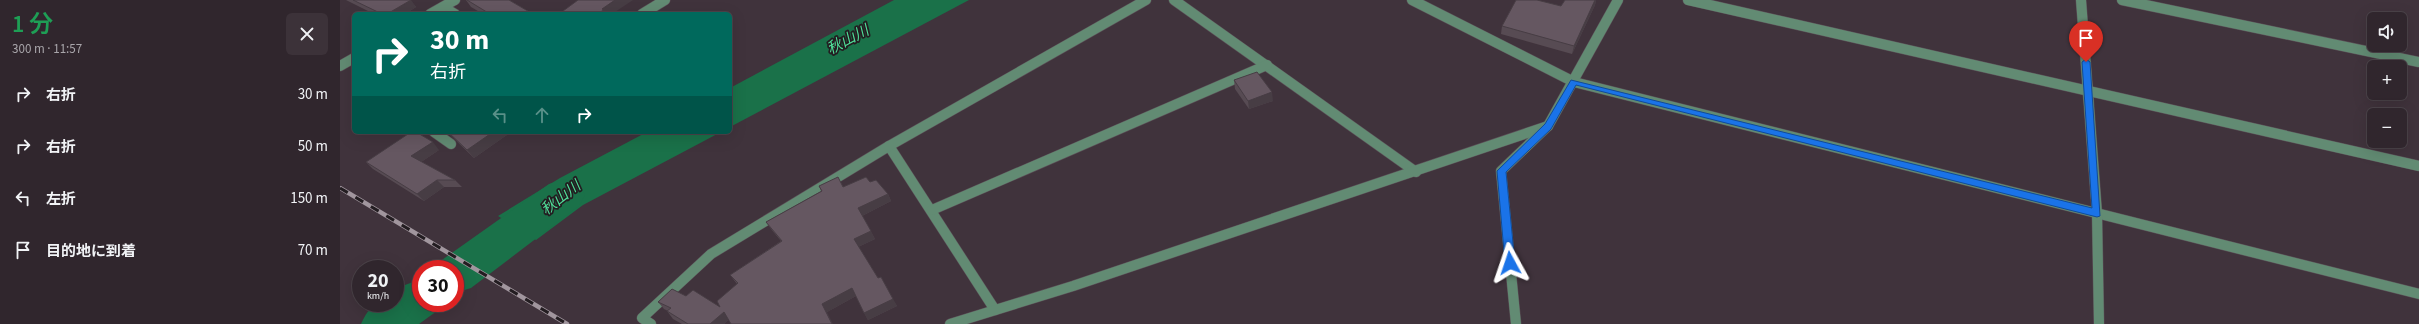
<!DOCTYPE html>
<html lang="ja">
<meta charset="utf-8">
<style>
body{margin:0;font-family:"Source Sans 3","Noto Sans JP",sans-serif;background:#3c3239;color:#f1f3f6;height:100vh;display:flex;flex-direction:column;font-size:15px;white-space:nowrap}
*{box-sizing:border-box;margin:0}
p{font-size:13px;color:#a8a5aa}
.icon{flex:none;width:22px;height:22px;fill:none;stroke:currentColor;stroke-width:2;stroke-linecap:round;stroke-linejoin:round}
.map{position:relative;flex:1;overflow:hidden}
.panel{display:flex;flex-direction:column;background:#30262d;width:340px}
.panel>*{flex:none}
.guide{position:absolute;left:12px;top:12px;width:380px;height:122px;border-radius:6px;box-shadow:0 4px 16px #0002,0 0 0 1px #4b4349;background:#00695c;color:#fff;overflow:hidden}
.buttons{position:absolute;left:2027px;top:12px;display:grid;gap:8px}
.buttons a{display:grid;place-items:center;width:40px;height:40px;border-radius:6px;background:#30262d;box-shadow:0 4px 16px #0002,0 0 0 1px #4b4349;font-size:20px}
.speed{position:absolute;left:12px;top:260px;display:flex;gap:8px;font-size:20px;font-weight:700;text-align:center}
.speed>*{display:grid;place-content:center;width:52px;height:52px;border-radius:50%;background:#30262d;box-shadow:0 4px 16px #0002,0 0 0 1px #4b4349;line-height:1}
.speed small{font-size:10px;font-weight:400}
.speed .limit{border:6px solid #d22;background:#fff;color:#111}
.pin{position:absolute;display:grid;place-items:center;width:34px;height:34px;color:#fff;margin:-41px -17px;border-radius:50% 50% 50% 0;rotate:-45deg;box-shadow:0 0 4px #0007}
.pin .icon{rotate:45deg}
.me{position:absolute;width:44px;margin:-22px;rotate:355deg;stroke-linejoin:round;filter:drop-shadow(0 0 3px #0008)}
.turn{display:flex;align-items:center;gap:14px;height:84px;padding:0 12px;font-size:18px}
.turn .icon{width:52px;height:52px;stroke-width:2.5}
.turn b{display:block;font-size:28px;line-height:34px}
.lanes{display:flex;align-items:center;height:38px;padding:0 12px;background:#0003;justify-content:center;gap:20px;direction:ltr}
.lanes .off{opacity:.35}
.round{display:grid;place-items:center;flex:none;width:42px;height:42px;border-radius:6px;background:#3c3239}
.overview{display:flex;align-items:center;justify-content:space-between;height:68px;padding:0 12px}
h1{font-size:24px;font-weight:600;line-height:30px;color:#1e9e55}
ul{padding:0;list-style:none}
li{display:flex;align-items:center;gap:12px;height:52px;padding:0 12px}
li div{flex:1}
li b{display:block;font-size:15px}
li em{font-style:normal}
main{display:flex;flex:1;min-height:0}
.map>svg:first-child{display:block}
</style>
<main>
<section class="panel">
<div class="overview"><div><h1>1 分</h1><p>300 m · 11:57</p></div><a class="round"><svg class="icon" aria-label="close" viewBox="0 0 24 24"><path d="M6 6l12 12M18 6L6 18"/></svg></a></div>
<ul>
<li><svg class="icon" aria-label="right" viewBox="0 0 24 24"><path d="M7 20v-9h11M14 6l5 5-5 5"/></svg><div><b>右折</b></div><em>30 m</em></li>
<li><svg class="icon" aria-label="right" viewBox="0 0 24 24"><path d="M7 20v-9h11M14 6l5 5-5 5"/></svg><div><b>右折</b></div><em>50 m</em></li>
<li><svg class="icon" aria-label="left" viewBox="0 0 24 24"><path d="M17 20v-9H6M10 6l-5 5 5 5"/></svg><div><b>左折</b></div><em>150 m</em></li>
<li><svg class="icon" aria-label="arrive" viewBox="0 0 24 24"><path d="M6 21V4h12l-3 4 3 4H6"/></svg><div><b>目的地に到着</b></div><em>70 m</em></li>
</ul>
</section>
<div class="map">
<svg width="2079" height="324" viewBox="0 0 2079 324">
<rect width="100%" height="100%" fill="#40333c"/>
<g fill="#1a7149">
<path d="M 554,0 L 629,0 L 390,127 L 390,88 Z"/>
<path d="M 307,132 L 381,132 L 243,205 L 196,240 L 158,216 L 220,178 Z"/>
</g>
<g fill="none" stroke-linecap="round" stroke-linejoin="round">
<g fill="#1a7149" fill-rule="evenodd">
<path d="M 224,179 L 239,184 L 245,195 L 239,206 L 131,288 L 115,293 L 115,269 L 96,269 L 99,262 L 209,184 Z"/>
<path d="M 81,279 L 81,303 L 101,303 L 97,311 L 79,324 L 21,324 C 30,305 34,303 55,303 L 55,292 L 65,285 Z"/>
</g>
<defs>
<g id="minor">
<path d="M 834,0 L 1076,172"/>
<path d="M 1072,0 L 1234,82 L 2079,294"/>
<path d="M 1348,0 L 2079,166"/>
<path d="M 1741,0 L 1757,213 L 1759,324"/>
<path d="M 1782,0 L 2079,62"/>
<path d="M 103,7 L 115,14"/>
<path d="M 90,14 L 115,0"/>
<path d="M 302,14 L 325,0"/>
<path d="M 0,66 L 14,58"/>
<path d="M 94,132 L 111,144"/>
<path d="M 549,146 L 655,310"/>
<path d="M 592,210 L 927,65"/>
<path d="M 311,324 L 302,318 L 371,254 L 549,146 L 806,0"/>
<path d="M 610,324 L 733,286 L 1208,126"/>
<path d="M 1176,324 L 1161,171 L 1208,126 L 1278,0"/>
</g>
</defs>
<use href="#minor" stroke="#5b4f57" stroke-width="11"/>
<use href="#minor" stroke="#628b73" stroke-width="10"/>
<defs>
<path id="rail" d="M 0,188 L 227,324"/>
</defs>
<use href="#rail" stroke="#a1969e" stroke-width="4.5"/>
<use href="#rail" stroke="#231d21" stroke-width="3" stroke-dasharray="9" stroke-linecap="butt"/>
</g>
<g fill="#574b53">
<path d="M 6,0 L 70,0 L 76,7 L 65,14 L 34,14 Z"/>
<path d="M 126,0 L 169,0 L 193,14 L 143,14 L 131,7 Z"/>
<path d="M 1225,0 L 1256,0 L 1255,5 L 1232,54 L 1161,34 L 1162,26 L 1221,6 Z"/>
<path d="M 894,80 L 933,101 L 909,109 L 895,89 Z"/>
<path d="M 107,132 L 171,132 L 134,158 Z"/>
<path d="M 99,150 L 81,162 L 115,180 L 122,187 L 104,187 L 84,201 L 33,169 L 26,162 Z"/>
<path d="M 530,182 L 548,194 L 551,201 L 522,216 L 535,239 L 518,247 L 538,278 L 557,306 L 528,320 L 516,296 L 487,312 L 388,320 L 384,324 L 342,324 L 333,319 L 327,311 L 328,311 L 324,309 L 318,302 L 346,296 L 380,307 L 397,284 L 390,275 L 441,241 L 431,229 L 426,222 L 481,191 L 479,186 L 503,187 Z"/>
</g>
<g fill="#473d44">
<path d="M 71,0 L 76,7 L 65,14 L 47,14 Z"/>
<path d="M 275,0 L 293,0 L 272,14 L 256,14 L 262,9 Z"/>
<path d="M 1255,0 L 1256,0 L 1255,5 L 1232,54 L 1234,46 Z"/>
<path d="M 932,92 L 933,101 L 909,109 L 908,101 Z"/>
<path d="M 153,132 L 171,132 L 134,158 L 127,150 Z"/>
<path d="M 93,142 L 99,150 L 78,164 L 71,156 Z"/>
<path d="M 97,180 L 104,187 L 84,201 L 77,194 Z"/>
<path d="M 548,194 L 551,201 L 522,216 L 518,208 Z"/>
<path d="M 531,231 L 535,239 L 518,247 L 514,239 Z"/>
<path d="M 541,277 L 557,306 L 528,320 L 524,313 Z"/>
<path d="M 512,288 L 516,296 L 487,312 L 493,324 L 492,324 L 482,304 Z"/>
<path d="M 384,312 L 389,319 L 384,324 L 370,324 Z"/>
</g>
<g fill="#655761" stroke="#473d44">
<path d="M 13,0 L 71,0 L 47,14 L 42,14 Z"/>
<path d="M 127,0 L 169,0 L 193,14 L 150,14 Z"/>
<path d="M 238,0 L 275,0 L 262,9 L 264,10 L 256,14 L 228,14 L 223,11 Z"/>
<path d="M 1176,0 L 1197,0 L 1221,6 L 1225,0 L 1255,0 L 1234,46 L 1162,26 Z"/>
<path d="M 917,72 L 932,92 L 908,101 L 894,80 Z"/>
<path d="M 71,132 L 76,132 L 93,142 L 71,156 L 115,180 L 97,180 L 77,194 L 26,162 Z"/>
<path d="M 108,132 L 153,132 L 127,150 Z"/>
<path d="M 498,177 L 503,187 L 526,177 L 530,182 L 536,180 L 548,194 L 518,208 L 531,231 L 514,239 L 538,278 L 541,277 L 553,299 L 524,313 L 512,288 L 482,304 L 492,324 L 391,324 L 384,312 L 370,324 L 348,324 L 327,311 L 331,308 L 318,302 L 332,289 L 346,296 L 353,290 L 380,307 L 377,301 L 398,283 L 390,275 L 442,241 L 426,222 L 482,191 L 479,186 Z"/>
</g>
<path fill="#1a73e8" stroke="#114b97" d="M 1746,59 L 1750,62 L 1760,216 L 1757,217 L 1236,85 L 1211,129 L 1166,172 L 1175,263 L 1170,267 L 1165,263 L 1157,171 L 1205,124 L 1231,80 L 1752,208 L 1742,62 Z"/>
<g text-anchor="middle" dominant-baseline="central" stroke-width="3.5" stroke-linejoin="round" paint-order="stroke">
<g font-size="15" font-style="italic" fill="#50df99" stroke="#231d21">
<text transform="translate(508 40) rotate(-28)">秋山川</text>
<text transform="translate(221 198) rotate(-38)">秋山川</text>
</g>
</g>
</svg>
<div class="buttons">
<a><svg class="icon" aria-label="sound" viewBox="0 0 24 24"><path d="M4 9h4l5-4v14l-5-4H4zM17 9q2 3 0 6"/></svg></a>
<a>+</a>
<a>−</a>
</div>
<div class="speed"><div>20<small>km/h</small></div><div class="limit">30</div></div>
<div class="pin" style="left:1746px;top:62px;background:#d93025"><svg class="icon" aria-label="arrive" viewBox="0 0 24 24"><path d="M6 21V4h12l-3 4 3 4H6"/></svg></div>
<svg class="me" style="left:1170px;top:263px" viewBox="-20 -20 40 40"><path d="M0-17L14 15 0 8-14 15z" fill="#1a73e8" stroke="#fff" stroke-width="4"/></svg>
<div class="guide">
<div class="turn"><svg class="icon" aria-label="right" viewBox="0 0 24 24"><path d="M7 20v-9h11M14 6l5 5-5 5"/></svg><div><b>30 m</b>右折</div></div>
<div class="lanes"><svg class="icon off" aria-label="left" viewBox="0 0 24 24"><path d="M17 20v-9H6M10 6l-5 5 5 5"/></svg><svg class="icon off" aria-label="ahead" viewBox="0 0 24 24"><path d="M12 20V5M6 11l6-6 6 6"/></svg><svg class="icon" aria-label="right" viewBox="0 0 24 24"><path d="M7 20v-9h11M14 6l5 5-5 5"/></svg></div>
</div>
</div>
</main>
